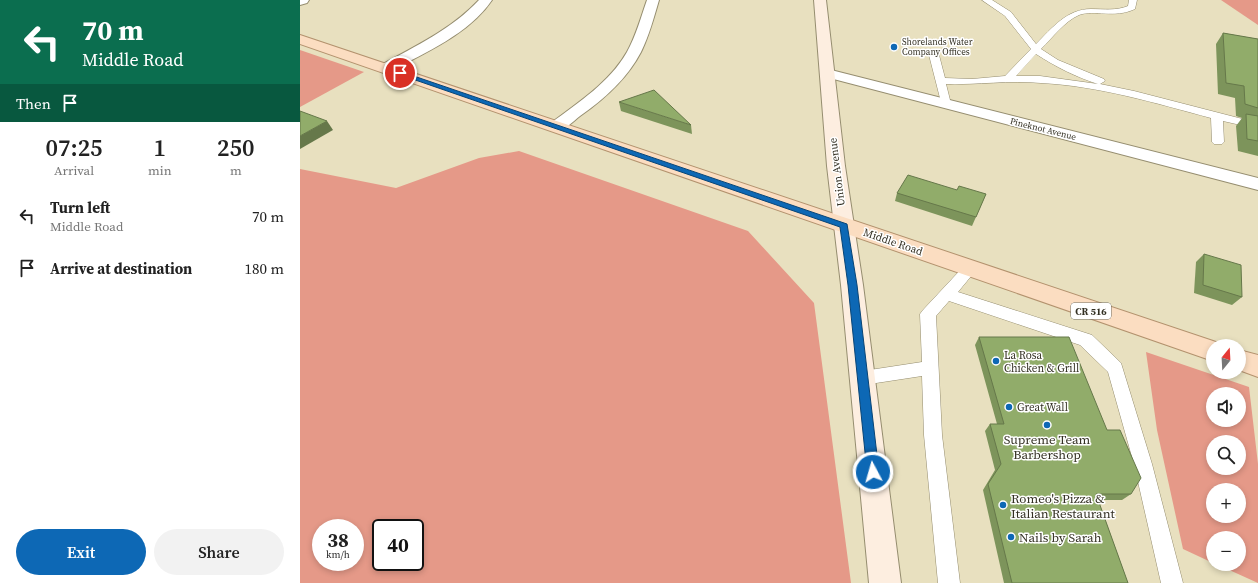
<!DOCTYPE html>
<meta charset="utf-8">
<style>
body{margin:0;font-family:"Source Serif 4",serif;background:#f2f2f2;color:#222;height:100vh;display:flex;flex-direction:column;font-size:15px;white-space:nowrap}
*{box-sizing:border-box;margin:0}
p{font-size:13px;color:#767676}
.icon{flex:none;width:22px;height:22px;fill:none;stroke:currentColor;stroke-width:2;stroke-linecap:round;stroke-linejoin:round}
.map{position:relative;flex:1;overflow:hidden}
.details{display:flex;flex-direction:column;background:#fff;width:300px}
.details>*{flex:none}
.hud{background:#0b6e4f;color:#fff;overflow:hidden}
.needle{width:26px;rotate:18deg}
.buttons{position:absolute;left:906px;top:339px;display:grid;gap:8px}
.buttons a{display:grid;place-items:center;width:40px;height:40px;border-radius:50%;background:#fff;box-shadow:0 2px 6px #0003;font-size:20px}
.speed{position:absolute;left:12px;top:519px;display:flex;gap:8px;font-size:20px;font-weight:700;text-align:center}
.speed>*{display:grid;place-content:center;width:52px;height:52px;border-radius:50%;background:#fff;box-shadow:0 2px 6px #0003;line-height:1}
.speed small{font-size:10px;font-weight:400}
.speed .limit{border:2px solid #111;border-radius:6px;background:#fff;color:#111}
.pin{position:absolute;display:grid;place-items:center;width:34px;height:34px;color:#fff;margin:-17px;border:2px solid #fff;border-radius:50%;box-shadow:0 1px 4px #0007}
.me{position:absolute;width:44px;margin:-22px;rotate:354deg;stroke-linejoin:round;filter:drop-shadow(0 0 3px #0008)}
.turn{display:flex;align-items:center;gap:14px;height:84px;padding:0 16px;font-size:18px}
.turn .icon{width:52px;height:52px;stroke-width:2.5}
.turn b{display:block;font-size:28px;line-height:34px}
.then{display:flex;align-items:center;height:38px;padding:0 16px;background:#0003;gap:8px;font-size:15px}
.eta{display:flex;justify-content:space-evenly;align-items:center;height:68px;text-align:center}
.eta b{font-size:24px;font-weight:600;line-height:28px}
.cta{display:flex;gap:8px;margin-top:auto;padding:8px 16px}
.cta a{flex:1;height:46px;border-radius:24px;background:#0d68b5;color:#fff;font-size:16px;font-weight:600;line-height:46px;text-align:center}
.cta a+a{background:#f2f2f2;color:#222}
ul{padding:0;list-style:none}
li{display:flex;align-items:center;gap:12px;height:52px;padding:0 16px}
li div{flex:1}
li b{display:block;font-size:15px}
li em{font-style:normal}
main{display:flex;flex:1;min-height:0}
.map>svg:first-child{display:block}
</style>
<main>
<section class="details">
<div class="hud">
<div class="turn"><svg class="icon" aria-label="left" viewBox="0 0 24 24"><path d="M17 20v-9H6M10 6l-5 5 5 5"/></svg><div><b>70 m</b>Middle Road</div></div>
<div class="then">Then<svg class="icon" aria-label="arrive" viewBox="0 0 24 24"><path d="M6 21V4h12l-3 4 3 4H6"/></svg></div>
</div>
<div class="eta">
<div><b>07:25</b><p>Arrival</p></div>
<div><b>1</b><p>min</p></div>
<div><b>250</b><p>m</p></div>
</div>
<ul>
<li><svg class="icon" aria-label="left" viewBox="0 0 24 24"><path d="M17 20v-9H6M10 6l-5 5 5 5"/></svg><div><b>Turn left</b><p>Middle Road</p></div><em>70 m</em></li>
<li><svg class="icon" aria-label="arrive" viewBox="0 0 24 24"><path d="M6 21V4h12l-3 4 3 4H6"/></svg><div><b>Arrive at destination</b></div><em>180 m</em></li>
</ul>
<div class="cta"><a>Exit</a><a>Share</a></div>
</section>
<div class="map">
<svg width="958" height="583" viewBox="0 0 958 583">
<rect width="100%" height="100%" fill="#e8e0bf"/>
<g fill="#e59988" fill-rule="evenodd">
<path d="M 921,0 L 958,0 L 958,25 Z"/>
<path d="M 0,50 L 64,72 L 0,107 Z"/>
<path d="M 219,151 L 448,231 L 514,303 L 551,583 L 0,583 L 0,169 L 96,188 L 179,158 ZM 21,528 L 55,528 L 55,562 L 21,562 ZM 81,528 L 115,528 L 115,562 L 81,562 Z"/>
<path d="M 846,352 L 949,387 L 958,464 L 958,583 L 916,564 L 939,564 L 939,538 L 913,538 L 913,563 L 883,549 L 857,430 ZM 913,394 L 939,394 L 939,420 L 913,420 ZM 913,442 L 939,442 L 939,468 L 913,468 ZM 913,490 L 939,490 L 939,516 L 913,516 Z"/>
</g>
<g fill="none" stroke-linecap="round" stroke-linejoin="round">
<defs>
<g id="lane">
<path d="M 682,0 L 692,0 L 711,12 L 736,44 C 752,28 767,9 791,9 C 804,9 816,11 828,6 L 829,0 L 837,0 L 835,9 C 814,19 795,9 779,15 C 765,21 752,38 741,49 L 758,60 L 804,79 L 805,81 L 800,84 L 834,91 L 958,123 L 958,129 L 923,121 L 924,142 L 922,144 L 914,144 L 912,142 L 911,118 C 855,103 799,86 741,83 C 709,80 678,85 646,84 L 651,104 L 650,106 L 642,106 L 629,55 L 631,53 L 634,52 L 639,55 L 645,78 L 672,79 L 705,76 L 731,49 L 705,16 ZM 736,54 C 756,67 776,77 798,84 L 740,76 L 716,76 Z"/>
<path d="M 670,264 L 675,265 L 677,269 L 658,292 L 792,335 L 821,363 L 852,464 L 883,583 L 861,583 L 834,464 L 808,372 L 780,345 L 649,301 L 636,316 L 642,435 L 660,583 L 638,583 L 624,435 L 622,376 L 563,385 L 557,383 L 555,378 L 557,373 L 563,371 L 622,362 L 620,314 L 623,310 L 665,265 Z"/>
</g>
<g id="street">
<path d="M 0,0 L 9,0 L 7,3 L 0,5 Z"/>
<path d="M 179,0 L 192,0 C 169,34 126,52 91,71 L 86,72 L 81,71 L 79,68 L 81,65 C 116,46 152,29 179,0 Z"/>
<path d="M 347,0 L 359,0 C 354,17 349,36 341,52 C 327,79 304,99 280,116 C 271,123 263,133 251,129 L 249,126 L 251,123 C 279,102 310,82 327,52 C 336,36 341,17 347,0 Z"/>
<path d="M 527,69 L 958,178 L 958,190 L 522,76 L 520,73 L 522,70 Z"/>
</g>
<path id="secondary" d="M 514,0 L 526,0 L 545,166 L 563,285 L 601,583 L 569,583 L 541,285 L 527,166 Z"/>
<g id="primary">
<path d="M 0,35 L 913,341 L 921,344 L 923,346 L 913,346 L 913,361 L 0,44 Z"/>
<path d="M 939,350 L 958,355 L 958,377 L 939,370 Z"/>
</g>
</defs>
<use href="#lane" stroke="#958d6f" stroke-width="1"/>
<use href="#street" stroke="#958d6f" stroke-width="2"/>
<use href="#secondary" stroke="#958d6f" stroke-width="2"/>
<use href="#primary" stroke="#b3926e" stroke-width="2"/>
<use href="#lane" fill="#fff" fill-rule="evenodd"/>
<use href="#street" fill="#fff" fill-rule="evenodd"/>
<use href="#secondary" fill="#fdeee0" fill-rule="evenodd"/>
<use href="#primary" fill="#fbddc1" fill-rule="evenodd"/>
</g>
<g fill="#7d945b">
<path d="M 923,33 L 958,39 L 958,156 L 938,151 L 936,126 L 942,118 L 936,116 L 935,98 L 918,94 L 916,44 Z"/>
<path d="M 319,102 L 391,125 L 392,134 L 321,111 Z"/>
<path d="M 657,190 L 686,194 L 672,226 L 595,201 L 597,193 Z"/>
<path d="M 904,254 L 942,297 L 932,305 L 894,293 L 896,262 Z"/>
<path d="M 679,337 L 831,494 L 822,500 L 798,500 L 828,583 L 704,583 L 683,490 L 695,470 L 685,431 L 690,424 L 697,424 L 675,345 Z"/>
</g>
<path fill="#66784a" d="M 27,121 L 33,130 L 0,149 L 0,136 Z"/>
<g fill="#91ac6a" stroke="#66784a">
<path d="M 923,33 L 958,39 L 958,108 L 945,104 L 944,86 L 926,83 Z"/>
<path d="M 354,90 L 391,125 L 319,102 Z"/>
<path d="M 0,111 L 27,121 L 0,136 Z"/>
<path d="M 946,114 L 958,116 L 958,141 L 947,139 Z"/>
<path d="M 608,175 L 657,190 L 659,186 L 686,194 L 676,217 L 597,193 Z"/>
<path d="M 904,254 L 941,265 L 942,297 L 903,285 Z"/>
<path d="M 679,337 L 769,337 L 807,430 L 820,430 L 841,478 L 831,494 L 796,494 L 828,583 L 712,583 L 688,484 L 701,464 L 690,424 L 704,424 Z"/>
</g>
<path fill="#0d68b5" stroke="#084476" d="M 98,72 L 102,72 L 547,224 L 557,285 L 579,472 L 577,476 L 573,478 L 569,476 L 567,472 L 548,285 L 540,227 L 98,74 Z"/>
<g fill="#0d68b5" stroke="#fff" stroke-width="1.5">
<circle cx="594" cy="47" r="4"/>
<circle cx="696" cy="361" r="4"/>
<circle cx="709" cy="407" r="4"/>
<circle cx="747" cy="425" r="4"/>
<circle cx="703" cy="505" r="4"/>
<circle cx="711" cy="537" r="4"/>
</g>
<g text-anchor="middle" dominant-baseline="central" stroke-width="3" stroke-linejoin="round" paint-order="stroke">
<g font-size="9" fill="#333023" stroke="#fff" text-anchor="start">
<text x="602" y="42">Shorelands Water<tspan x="602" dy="10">Company Offices</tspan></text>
</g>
<g font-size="9" fill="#333023" stroke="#fff">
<text transform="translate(743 129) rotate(14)">Pineknot Avenue</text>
</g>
<rect fill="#fff" stroke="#706e65" stroke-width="1" x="771" y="303" width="40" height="16" rx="3"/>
<g font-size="10" font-weight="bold" fill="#333023">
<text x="791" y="311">CR 516</text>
</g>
<g font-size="11" fill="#333023" stroke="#fff">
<text transform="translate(537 172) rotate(-97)">Union Avenue</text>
<text transform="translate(593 242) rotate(19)">Middle Road</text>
</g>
<g font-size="11" fill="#333023" stroke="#fff" text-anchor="start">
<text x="704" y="355">La Rosa<tspan x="704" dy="13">Chicken &amp; Grill</tspan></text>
<text x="717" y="407">Great Wall</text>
</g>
<g font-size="13" fill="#333023" stroke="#fff" text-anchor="start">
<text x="747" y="439" text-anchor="middle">Supreme Team<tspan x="747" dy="15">Barbershop</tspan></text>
<text x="711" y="498">Romeo's Pizza &amp;<tspan x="711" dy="15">Italian Restaurant</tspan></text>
<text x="719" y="537">Nails by Sarah</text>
</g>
</g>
</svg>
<div class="buttons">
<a><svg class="needle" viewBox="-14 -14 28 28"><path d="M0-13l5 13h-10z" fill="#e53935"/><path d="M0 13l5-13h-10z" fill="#767676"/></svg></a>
<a><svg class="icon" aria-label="sound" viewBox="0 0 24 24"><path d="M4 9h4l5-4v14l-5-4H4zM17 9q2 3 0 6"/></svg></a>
<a><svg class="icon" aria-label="search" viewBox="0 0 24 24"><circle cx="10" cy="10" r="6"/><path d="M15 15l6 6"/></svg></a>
<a>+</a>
<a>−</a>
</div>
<div class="speed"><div>38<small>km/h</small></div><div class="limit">40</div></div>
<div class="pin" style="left:100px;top:73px;background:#d93025"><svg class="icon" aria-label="arrive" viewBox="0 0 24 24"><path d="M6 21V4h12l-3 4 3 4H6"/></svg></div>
<svg class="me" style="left:573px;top:472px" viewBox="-20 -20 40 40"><circle r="17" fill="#0d68b5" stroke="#fff" stroke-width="3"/><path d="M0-11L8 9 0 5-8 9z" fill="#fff"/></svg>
</div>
</main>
